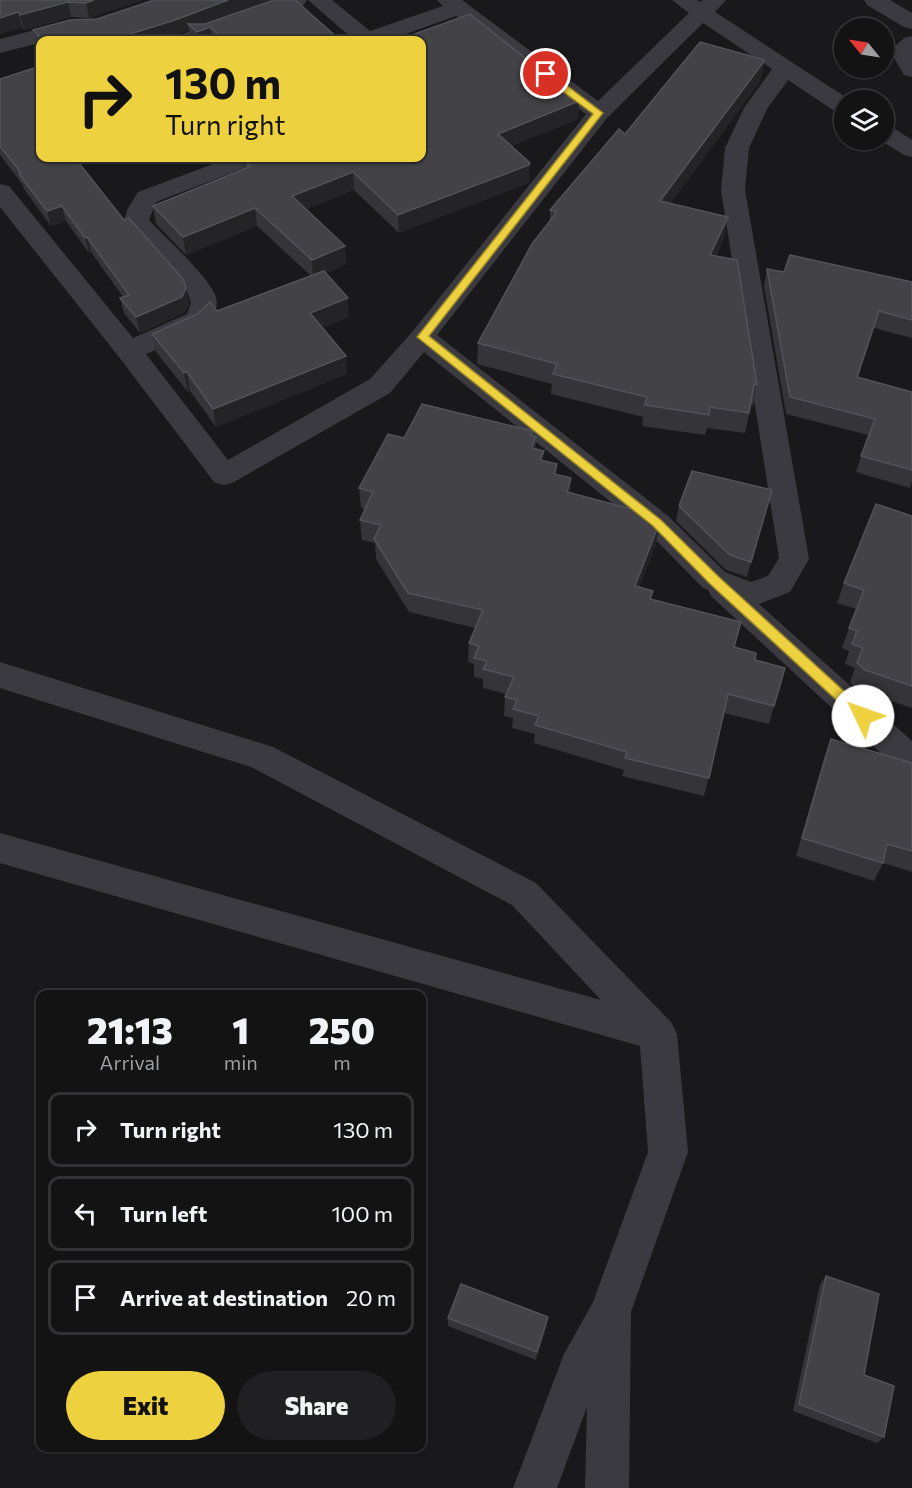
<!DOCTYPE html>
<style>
body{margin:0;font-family:Commissioner,sans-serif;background:#202022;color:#f1f3f6;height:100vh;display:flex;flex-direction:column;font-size:22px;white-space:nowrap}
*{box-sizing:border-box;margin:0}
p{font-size:20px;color:#9d9ea0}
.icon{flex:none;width:33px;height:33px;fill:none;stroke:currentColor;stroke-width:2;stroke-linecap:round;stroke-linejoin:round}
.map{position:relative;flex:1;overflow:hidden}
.details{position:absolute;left:36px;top:990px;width:390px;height:462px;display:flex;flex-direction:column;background:#131314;border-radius:12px;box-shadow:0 2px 4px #0004,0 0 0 2px #323234}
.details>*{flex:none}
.banner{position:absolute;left:36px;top:36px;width:390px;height:126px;border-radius:12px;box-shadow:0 2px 4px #0004,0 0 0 2px #323234;background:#eed13e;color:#111;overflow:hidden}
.needle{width:39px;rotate:300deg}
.buttons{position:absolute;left:834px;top:18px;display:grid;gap:12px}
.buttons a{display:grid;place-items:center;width:60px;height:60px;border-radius:50%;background:#131314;box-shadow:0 2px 4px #0004,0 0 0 2px #323234;font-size:30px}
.pin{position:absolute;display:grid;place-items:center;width:51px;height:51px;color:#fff;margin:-26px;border:3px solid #fff;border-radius:50%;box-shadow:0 2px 6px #0007}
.me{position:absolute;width:66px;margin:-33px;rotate:312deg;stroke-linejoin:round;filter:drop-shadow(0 0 4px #0008)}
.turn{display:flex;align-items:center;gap:21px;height:126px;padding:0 30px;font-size:27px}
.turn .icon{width:78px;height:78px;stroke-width:2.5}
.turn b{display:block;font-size:42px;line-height:51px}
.eta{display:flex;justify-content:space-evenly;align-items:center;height:102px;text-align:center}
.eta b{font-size:36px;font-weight:800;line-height:42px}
.action{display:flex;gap:12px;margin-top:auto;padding:12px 30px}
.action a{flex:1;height:69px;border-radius:36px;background:#eed13e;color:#111;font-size:24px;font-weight:800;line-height:69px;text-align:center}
.action a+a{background:#202022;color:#f1f3f6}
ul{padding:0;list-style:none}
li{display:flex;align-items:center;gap:18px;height:75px;margin:0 12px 9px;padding:0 18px;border:3px solid #323234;border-radius:12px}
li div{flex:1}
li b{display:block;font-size:22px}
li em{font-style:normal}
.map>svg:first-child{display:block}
</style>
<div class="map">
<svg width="912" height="1488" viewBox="0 0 912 1488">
<rect width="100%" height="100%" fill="#19191b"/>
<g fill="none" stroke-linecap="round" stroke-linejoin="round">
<g fill="#3a3a40" fill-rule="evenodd">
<path d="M 276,0 L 307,0 L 304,5 L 207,40 L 177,40 L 180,35 Z"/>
<path d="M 308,0 L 332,0 L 370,31 L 443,6 L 437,0 L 462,0 L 598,101 L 689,13 L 672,0 L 697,0 L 701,2 L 703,0 L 726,0 L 715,12 L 850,100 L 844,100 L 844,114 L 836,112 L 788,80 L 767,109 L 749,148 L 745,190 L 809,559 L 790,592 L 759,604 L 912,741 L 912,775 L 900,771 L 711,596 L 708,590 L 703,588 L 647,531 L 424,352 L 390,393 L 234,482 L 224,485 L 214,482 L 119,357 L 0,207 L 0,184 L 9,186 L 133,338 L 187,314 L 191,303 L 188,293 L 124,221 L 127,210 L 138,192 L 229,158 L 261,158 L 257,163 L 156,202 L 149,220 C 165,238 209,276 216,297 C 219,307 213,321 205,327 C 192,337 162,347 146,354 L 228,460 L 370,379 L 413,331 L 586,114 L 456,16 L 389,40 L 354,40 ZM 703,23 L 772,69 L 744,108 L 725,148 L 721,190 L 779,558 L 768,576 L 751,582 L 725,572 L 667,515 L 437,335 L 607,118 Z"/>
<path d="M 864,0 L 890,0 L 912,13 L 912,29 L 904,27 L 867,5 Z"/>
<path d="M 78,19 L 86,21 L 89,26 L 86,31 L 0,53 L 0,39 Z"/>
<path d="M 912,36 L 912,77 L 904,75 L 890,51 L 904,38 Z"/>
<path d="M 884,125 L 892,127 L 912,140 L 912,157 L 904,155 L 880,140 L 884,140 Z"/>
<path d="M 0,662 L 273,747 L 536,883 L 671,1022 L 677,1034 L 688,1152 L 631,1312 L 629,1488 L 585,1488 L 587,1407 L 557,1488 L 513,1488 L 564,1354 L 593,1302 L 648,1152 L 640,1046 L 0,863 L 0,833 L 601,1000 L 512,905 L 251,767 L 0,688 Z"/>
</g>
</g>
<g fill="#353539">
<path d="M 0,0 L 143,0 L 89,18 L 71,17 L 24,30 Z"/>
<path d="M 154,0 L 270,0 L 205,24 L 340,40 L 191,40 L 189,30 L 160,40 L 40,40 L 40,49 L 37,45 L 33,30 L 97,19 Z"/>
<path d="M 422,40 L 578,119 L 511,146 L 529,181 L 528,183 L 399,233 L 354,190 L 306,209 L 345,246 L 346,264 L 326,273 L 349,317 L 322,328 L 347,374 L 216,427 L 190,391 L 188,392 L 156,352 L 152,334 L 217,311 L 311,276 L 257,226 L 186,255 L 156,224 L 153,206 L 243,170 L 241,158 L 422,158 Z"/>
<path d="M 0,79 L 80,165 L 124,220 L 186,288 L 189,303 L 185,312 L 140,333 L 124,313 L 120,298 L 123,297 L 91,252 L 89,253 L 66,221 L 51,226 L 24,189 L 22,184 L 0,155 Z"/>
<path d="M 761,80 L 670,204 L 724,238 L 716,256 L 757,385 L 753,406 L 751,405 L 745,433 L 707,428 L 705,435 L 642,426 L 643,417 L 551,394 L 552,384 L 477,364 L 478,343 L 550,221 L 550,210 L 625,134 Z"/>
<path d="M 767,269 L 784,272 L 912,282 L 912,338 L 874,328 L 858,377 L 912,392 L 912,481 L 910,488 L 856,472 L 868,435 L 786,414 L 764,286 Z"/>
<path d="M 533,431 L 533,436 L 536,437 L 536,449 L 544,461 L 557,464 L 556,475 L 571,478 L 570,492 L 659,524 L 656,544 L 639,587 L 651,600 L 735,647 L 755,660 L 774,706 L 769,724 L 724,713 L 704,796 L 622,776 L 624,770 L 534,743 L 535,734 L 512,728 L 513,718 L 504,716 L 505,697 L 506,694 L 483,688 L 483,679 L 474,677 L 474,664 L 468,662 L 469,643 L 475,628 L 409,612 L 376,559 L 375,543 L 362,540 L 360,520 L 365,509 L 361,508 L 359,488 L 404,438 Z"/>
<path d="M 768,505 L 747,577 L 726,570 L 676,521 L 679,506 Z"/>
<path d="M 912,516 L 912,708 L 858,690 L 850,683 L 855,668 L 845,664 L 849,651 L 842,648 L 856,609 L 837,603 L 844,583 Z"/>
<path d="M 831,739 L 912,763 L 912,872 L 883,863 L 874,881 L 796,856 L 824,758 Z"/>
<path d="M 826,1276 L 864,1375 L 884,1437 L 877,1443 L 793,1411 L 820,1284 Z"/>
<path d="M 448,1318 L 547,1325 L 536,1360 L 448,1326 Z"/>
</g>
<g fill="#242427">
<path d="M 94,0 L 143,0 L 89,18 L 86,3 Z"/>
<path d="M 228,0 L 270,0 L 193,29 L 188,24 L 189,30 L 160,40 L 111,40 Z"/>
<path d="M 68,2 L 71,17 L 24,30 L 20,15 Z"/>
<path d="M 18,12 L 22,28 L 0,34 L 0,18 Z"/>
<path d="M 210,27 L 212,40 L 198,40 L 197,32 Z"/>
<path d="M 765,60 L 761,80 L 657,222 L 660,201 Z"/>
<path d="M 579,101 L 578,119 L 497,152 L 498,134 Z"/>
<path d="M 71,158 L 101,158 L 73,167 Z"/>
<path d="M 530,163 L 529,181 L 528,183 L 399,233 L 398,215 Z"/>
<path d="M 353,172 L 354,190 L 294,214 L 292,196 Z"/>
<path d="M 62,206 L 66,221 L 51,226 L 47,211 Z"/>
<path d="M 255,208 L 257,226 L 186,255 L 183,237 Z"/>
<path d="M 728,217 L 724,238 L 706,276 L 710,255 Z"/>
<path d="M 87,237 L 91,252 L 89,253 L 85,238 Z"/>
<path d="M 345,246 L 346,264 L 313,278 L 312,260 Z"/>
<path d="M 186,288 L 189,303 L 185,312 L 140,333 L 136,317 Z"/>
<path d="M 348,298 L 349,317 L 312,332 L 310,313 Z"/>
<path d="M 346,356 L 347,374 L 216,427 L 213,409 Z"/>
<path d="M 187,372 L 190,391 L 188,392 L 184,373 Z"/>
<path d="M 533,431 L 532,448 L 536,437 L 535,457 L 531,468 L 531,436 Z"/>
<path d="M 544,451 L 543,471 L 540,460 Z"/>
<path d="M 571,478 L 570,498 L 567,492 Z"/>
<path d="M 772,490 L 768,505 L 747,577 L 751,562 Z"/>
<path d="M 659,524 L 656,544 L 632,606 L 635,586 Z"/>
<path d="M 548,1317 L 547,1325 L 536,1360 L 537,1352 Z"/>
</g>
<g fill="#424247" stroke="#525359" stroke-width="1.5">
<path d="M 0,0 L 94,0 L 86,3 L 68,2 L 20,15 L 18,12 L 0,18 Z"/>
<path d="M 154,0 L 228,0 L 175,20 L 111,40 L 42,40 L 33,30 L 70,20 L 97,19 Z"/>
<path d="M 274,0 L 295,0 L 340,40 L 224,40 L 210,27 L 197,32 L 188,24 L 205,24 Z"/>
<path d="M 470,14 L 579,101 L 498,134 L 530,163 L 529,165 L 398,215 L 353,172 L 292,196 L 345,246 L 312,260 L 255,208 L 183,237 L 153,206 L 249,167 L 247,165 L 251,164 L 245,158 L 422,158 L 422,113 L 424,112 L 422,110 L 422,40 L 398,40 Z"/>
<path d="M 700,42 L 765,60 L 660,201 L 728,217 L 710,255 L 737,260 L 757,385 L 754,384 L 749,413 L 710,407 L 709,415 L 645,405 L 647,397 L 553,374 L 557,364 L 478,343 L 532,244 L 557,212 L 550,210 L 619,129 L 625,134 Z"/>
<path d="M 40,66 L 40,158 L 75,158 L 124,220 L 129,218 L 183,279 L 186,288 L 182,297 L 136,317 L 120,298 L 129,295 L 87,237 L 85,238 L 62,206 L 47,211 L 19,174 L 21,173 L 0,146 L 0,79 Z"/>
<path d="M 790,255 L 912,282 L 912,320 L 879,311 L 857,377 L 912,392 L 912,470 L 861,456 L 875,419 L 790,397 L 767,269 L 784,272 Z"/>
<path d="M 324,271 L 348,298 L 310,313 L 346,356 L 213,409 L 187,372 L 184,373 L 152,334 L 197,314 L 210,302 L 217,311 Z"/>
<path d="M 422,404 L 533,431 L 531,436 L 536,437 L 532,448 L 544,451 L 540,460 L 557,464 L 554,474 L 571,478 L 567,492 L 650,514 L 659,524 L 635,586 L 653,591 L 650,599 L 741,622 L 734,647 L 756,653 L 755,660 L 785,668 L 774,706 L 728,694 L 709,778 L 625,758 L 627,752 L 535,725 L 539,716 L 513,709 L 517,700 L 505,697 L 514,677 L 483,669 L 487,661 L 474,658 L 479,646 L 469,643 L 483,610 L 408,593 L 374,539 L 381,525 L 360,520 L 373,492 L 359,488 L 388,434 L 404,438 Z"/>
<path d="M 692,471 L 772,490 L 751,562 L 730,555 L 679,506 Z"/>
<path d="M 876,504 L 912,516 L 912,686 L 865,670 L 857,663 L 863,648 L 852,644 L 857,631 L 849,628 L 864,590 L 844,583 Z"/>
<path d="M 831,739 L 912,763 L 912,851 L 887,844 L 883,863 L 802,838 Z"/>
<path d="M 826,1276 L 879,1294 L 864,1375 L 894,1386 L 884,1437 L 799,1404 Z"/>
<path d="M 461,1284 L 548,1317 L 537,1352 L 448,1318 Z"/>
</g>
<path fill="#eed13e" stroke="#9b8828" stroke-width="1.5" d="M 542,72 L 549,72 L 603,113 L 429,336 L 661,520 L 719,577 L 867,712 L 869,716 L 867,720 L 858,720 L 710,584 L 653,526 L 417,337 L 593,114 L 542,76 Z"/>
</svg>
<div class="buttons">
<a><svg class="needle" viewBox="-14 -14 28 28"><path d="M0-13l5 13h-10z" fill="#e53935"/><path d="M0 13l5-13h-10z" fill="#9d9ea0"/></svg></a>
<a><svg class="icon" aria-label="layers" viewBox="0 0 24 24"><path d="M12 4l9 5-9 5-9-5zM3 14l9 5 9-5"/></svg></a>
</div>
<div class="pin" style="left:546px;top:74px;background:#d93025"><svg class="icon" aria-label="arrive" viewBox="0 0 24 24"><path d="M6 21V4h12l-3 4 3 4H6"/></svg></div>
<svg class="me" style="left:863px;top:716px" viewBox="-20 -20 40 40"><circle r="19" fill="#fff"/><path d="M0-13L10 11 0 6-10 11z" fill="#eed13e"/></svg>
<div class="banner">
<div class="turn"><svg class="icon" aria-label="right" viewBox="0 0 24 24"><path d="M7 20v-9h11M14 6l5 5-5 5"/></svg><div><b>130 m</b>Turn right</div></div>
</div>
<section class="details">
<div class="eta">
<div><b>21:13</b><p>Arrival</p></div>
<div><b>1</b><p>min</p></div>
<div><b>250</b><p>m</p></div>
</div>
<ul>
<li><svg class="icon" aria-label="right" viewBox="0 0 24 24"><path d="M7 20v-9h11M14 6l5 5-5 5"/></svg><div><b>Turn right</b></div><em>130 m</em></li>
<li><svg class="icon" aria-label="left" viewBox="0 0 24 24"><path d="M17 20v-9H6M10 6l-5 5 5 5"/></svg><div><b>Turn left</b></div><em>100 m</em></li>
<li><svg class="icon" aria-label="arrive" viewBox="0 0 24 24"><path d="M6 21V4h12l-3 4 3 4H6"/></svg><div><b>Arrive at destination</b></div><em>20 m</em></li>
</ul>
<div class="action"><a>Exit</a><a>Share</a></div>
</section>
</div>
